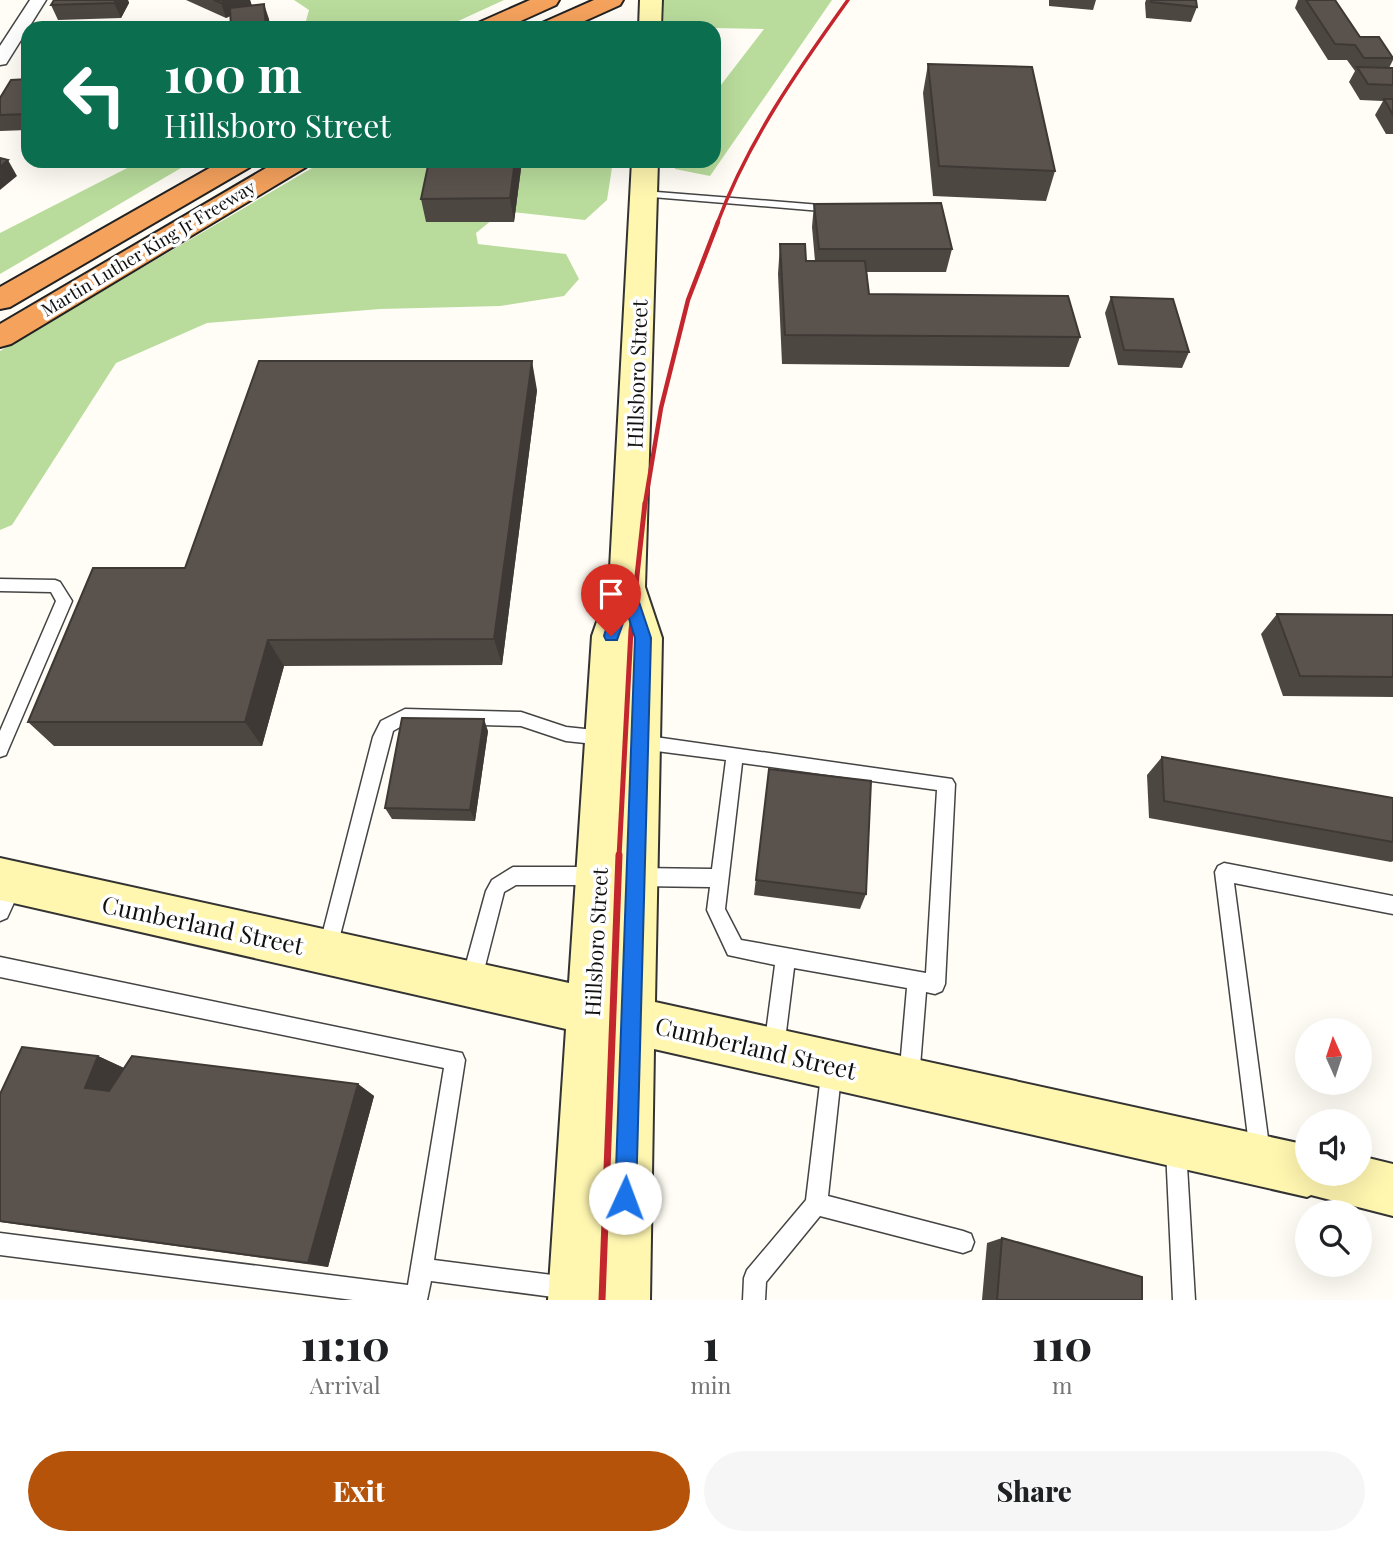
<!DOCTYPE html>
<style>
body{margin:0;font-family:"Playfair Display",serif;background:#f6f6f6;color:#202124;height:100vh;display:flex;flex-direction:column;font-size:26px;white-space:nowrap}
*{box-sizing:border-box;margin:0}
p{font-size:23px;color:#757577}
.icon{flex:none;width:38px;height:38px;fill:none;stroke:currentColor;stroke-width:2;stroke-linecap:round;stroke-linejoin:round}
.map{position:relative;height:1300px;overflow:hidden}
.panel{display:flex;flex-direction:column;background:#fff;flex:1}
.panel>*{flex:none}
.hud{position:absolute;left:21px;top:21px;width:700px;height:147px;border-radius:21px;box-shadow:0 7px 28px #0002;background:#0b6e4f;color:#fff;overflow:hidden}
.needle{width:46px;rotate:357deg}
.tools{position:absolute;left:1295px;top:1018px;display:grid;gap:14px}
.tools a{display:grid;place-items:center;width:77px;height:77px;border-radius:50%;background:#fff;box-shadow:0 7px 28px #0002;font-size:35px}
.pin{position:absolute;display:grid;place-items:center;width:60px;height:60px;color:#fff;margin:-72px -30px;border-radius:50% 50% 50% 0;rotate:-45deg;box-shadow:0 0 7px #0007}
.pin .icon{rotate:45deg}
.me{position:absolute;width:77px;margin:-38px;rotate:2deg;stroke-linejoin:round;filter:drop-shadow(0 0 5px #0008)}
.turn{display:flex;align-items:center;gap:24px;height:147px;padding:0 28px;font-size:32px}
.turn .icon{width:91px;height:91px;stroke-width:2.5}
.turn b{display:block;font-size:49px;line-height:60px}
.eta{display:flex;justify-content:space-evenly;align-items:center;height:119px;text-align:center}
.eta b{font-size:42px;font-weight:800;line-height:49px}
.button{display:flex;gap:14px;margin-top:auto;padding:14px 28px}
.button a{flex:1;height:80px;border-radius:42px;background:#b45309;color:#fff;font-size:28px;font-weight:800;line-height:80px;text-align:center}
.button a+a{background:#f6f6f6;color:#202124}
.map>svg:first-child{display:block}
</style>
<div class="map">
<svg width="1393" height="1300" viewBox="0 0 1393 1300">
<rect width="100%" height="100%" fill="#fffdf5"/>
<g fill="#b9dc9c">
<path d="M 294,0 L 504,0 L 443,28 L 304,28 L 309,10 Z"/>
<path d="M 664,0 L 832,0 L 710,176 L 675,169 L 674,161 L 714,161 L 714,94 L 764,29 L 663,27 Z"/>
<path d="M 141,161 L 193,161 L 0,274 L 0,233 Z"/>
<path d="M 324,161 L 613,161 L 607,200 L 585,220 L 503,211 L 476,233 L 478,244 L 566,254 L 579,279 L 564,296 L 500,306 L 380,309 L 207,323 L 116,363 L 12,525 L 0,530 L 0,351 Z"/>
</g>
<g fill="none" stroke-linecap="round" stroke-linejoin="round">
<defs>
<g id="lane">
<path d="M 644,191 L 833,206 L 839,209 L 833,212 L 640,196 L 640,192 Z"/>
<path d="M 0,579 L 55,580 L 60,582 L 72,601 L 8,750 L 6,755 L 0,757 L 0,731 L 56,601 L 51,592 L 0,591 Z"/>
<path d="M 405,709 L 521,712 L 566,727 L 604,731 L 610,733 L 612,738 L 610,743 L 604,745 L 566,741 L 521,726 L 407,723 L 393,731 L 336,951 L 334,958 L 327,960 L 320,958 L 318,951 L 373,737 L 381,721 Z"/>
<path d="M 641,735 L 952,779 L 955,784 L 945,984 L 942,991 L 935,994 L 926,992 L 919,1079 L 916,1086 L 909,1089 L 902,1086 L 899,1079 L 907,988 L 794,968 L 784,1048 L 781,1055 L 774,1058 L 767,1055 L 764,1048 L 775,965 L 728,955 L 707,910 L 710,887 L 638,886 L 632,883 L 629,877 L 632,871 L 638,868 L 712,869 L 726,760 L 641,749 L 635,747 L 633,742 L 635,737 ZM 742,763 L 937,790 L 926,973 L 741,940 L 725,909 Z"/>
<path d="M 1224,863 L 1393,896 L 1393,914 L 1234,883 L 1270,1153 L 1267,1160 L 1260,1163 L 1253,1160 L 1250,1153 L 1215,872 L 1218,866 Z"/>
<path d="M 513,867 L 595,867 L 601,870 L 604,876 L 601,882 L 595,885 L 516,885 L 504,892 L 481,982 L 478,989 L 471,992 L 464,989 L 461,982 L 486,891 L 492,880 Z"/>
<path d="M 14,874 L 20,877 L 23,883 L 7,918 L 0,921 L 0,892 L 8,877 Z"/>
<path d="M 0,957 L 462,1053 L 465,1060 L 434,1260 L 568,1277 L 576,1280 L 579,1288 L 576,1296 L 568,1299 L 431,1281 L 427,1300 L 353,1300 L 0,1255 L 0,1233 L 408,1285 L 444,1068 L 0,977 Z"/>
<path d="M 832,1057 L 839,1060 L 842,1067 L 828,1196 L 963,1231 L 971,1234 L 974,1242 L 971,1250 L 963,1253 L 820,1216 L 766,1282 L 765,1300 L 743,1300 L 744,1278 L 747,1270 L 806,1200 L 822,1067 L 825,1060 Z"/>
<path d="M 1176,1139 L 1183,1142 L 1186,1149 L 1195,1300 L 1173,1300 L 1166,1149 L 1169,1142 Z"/>
</g>
<path id="street" d="M 30,0 L 46,0 L 6,64 L 0,65 L 0,46 Z"/>
<g id="secondary">
<path d="M 640,0 L 662,0 L 661,28 L 639,28 Z"/>
<path d="M 632,161 L 658,161 L 645,587 L 662,638 L 655,1002 L 1307,1145 L 1307,1174 L 1360,1174 L 1360,1156 L 1393,1164 L 1393,1216 L 1311,1195 L 1307,1197 L 654,1049 L 650,1300 L 548,1300 L 566,1029 L 0,900 L 0,858 L 569,983 L 592,636 L 609,587 Z"/>
</g>
<g id="highway">
<path d="M 530,0 L 559,0 L 556,5 L 505,28 L 475,28 L 478,23 Z"/>
<path d="M 594,0 L 623,0 L 620,5 L 569,28 L 539,28 L 542,23 Z"/>
<path d="M 222,161 L 254,161 L 250,167 L 10,307 L 0,309 L 0,287 Z"/>
<path d="M 278,161 L 310,161 L 306,167 L 11,344 L 0,347 L 0,324 Z"/>
</g>
</defs>
<use href="#lane" stroke="#444" stroke-width="3"/>
<use href="#street" stroke="#444" stroke-width="3"/>
<use href="#secondary" stroke="#333" stroke-width="4"/>
<use href="#highway" stroke="#222" stroke-width="4"/>
<use href="#lane" fill="#fff" fill-rule="evenodd"/>
<use href="#street" fill="#fff" fill-rule="evenodd"/>
<use href="#secondary" fill="#fff6b0" fill-rule="evenodd"/>
<use href="#highway" fill="#f5a25d" fill-rule="evenodd"/>
<path stroke="#c4262e" stroke-width="3.5" d="M 717,224 C 748,141 797,71 848,0"/>
<path stroke="#c4262e" stroke-width="4.5" d="M 645,504 L 661,408 L 688,300 L 718,222"/>
<path stroke="#c4262e" stroke-width="5" d="M 619,857 L 631,630 L 645,503"/>
<path stroke="#c4262e" stroke-width="7" d="M 602,1300 L 619,855"/>
</g>
<g fill="#4d4742">
<path d="M 54,0 L 128,0 L 129,3 L 121,18 L 58,20 L 51,5 Z"/>
<path d="M 186,0 L 250,0 L 252,6 L 269,19 L 230,16 L 226,18 Z"/>
<path d="M 1049,0 L 1096,0 L 1093,10 L 1049,6 Z"/>
<path d="M 1146,0 L 1196,0 L 1197,7 L 1191,22 L 1146,18 L 1145,3 Z"/>
<path d="M 1298,0 L 1335,0 L 1360,37 L 1393,57 L 1393,60 L 1389,68 L 1393,68 L 1393,134 L 1386,134 L 1375,115 L 1383,101 L 1360,100 L 1349,82 L 1355,71 L 1347,60 L 1328,60 L 1295,8 Z"/>
<path d="M 928,64 L 1055,171 L 1046,201 L 933,196 L 923,93 Z"/>
<path d="M 28,79 L 28,130 L 0,131 L 0,98 Z"/>
<path d="M 429,161 L 522,161 L 514,222 L 426,222 L 421,199 Z"/>
<path d="M 814,204 L 952,249 L 946,272 L 867,272 L 869,294 L 1080,337 L 1069,367 L 782,364 L 778,274 L 780,244 L 806,261 L 815,261 L 812,227 Z"/>
<path d="M 1111,297 L 1189,352 L 1182,368 L 1118,365 L 1105,313 Z"/>
<path d="M 537,390 L 502,665 L 284,666 L 262,746 L 54,746 L 28,722 L 185,568 Z"/>
<path d="M 1277,614 L 1393,615 L 1393,697 L 1283,696 L 1261,634 Z"/>
<path d="M 488,731 L 475,821 L 392,819 L 385,808 Z"/>
<path d="M 1162,757 L 1393,798 L 1393,861 L 1391,862 L 1149,818 L 1147,775 Z"/>
<path d="M 769,769 L 866,894 L 860,909 L 754,895 Z"/>
<path d="M 98,1056 L 124,1068 L 358,1084 L 374,1096 L 328,1267 L 0,1222 L 0,1094 Z"/>
<path d="M 1002,1238 L 1142,1300 L 982,1300 L 987,1243 Z"/>
</g>
<g fill="#3f3936">
<path d="M 116,0 L 128,0 L 129,3 L 121,18 L 114,3 Z"/>
<path d="M 227,0 L 250,0 L 252,6 L 226,18 L 221,3 Z"/>
<path d="M 264,4 L 269,19 L 270,28 L 266,28 Z"/>
<path d="M 8,160 L 17,176 L 0,190 L 0,167 Z"/>
<path d="M 515,161 L 522,161 L 514,222 L 510,198 Z"/>
<path d="M 532,361 L 537,390 L 502,665 L 494,639 Z"/>
<path d="M 268,640 L 284,666 L 262,746 L 245,722 Z"/>
<path d="M 484,719 L 488,731 L 475,821 L 470,810 Z"/>
<path d="M 98,1056 L 126,1069 L 114,1100 L 85,1088 Z"/>
<path d="M 358,1084 L 374,1096 L 328,1267 L 308,1263 Z"/>
</g>
<g fill="#5a524d" stroke="#3f3936" stroke-width="2">
<path d="M 54,0 L 116,0 L 114,3 L 51,5 Z"/>
<path d="M 214,0 L 227,0 L 221,3 Z"/>
<path d="M 1151,0 L 1196,0 L 1197,7 L 1151,2 Z"/>
<path d="M 1306,0 L 1335,0 L 1360,37 L 1379,37 L 1393,58 L 1364,58 L 1355,45 L 1335,44 Z"/>
<path d="M 264,4 L 266,28 L 231,28 L 230,8 Z"/>
<path d="M 928,64 L 1032,67 L 1055,171 L 939,166 Z"/>
<path d="M 1357,67 L 1393,68 L 1393,85 L 1368,84 Z"/>
<path d="M 28,79 L 28,113 L 27,114 L 0,115 L 0,98 L 11,80 Z"/>
<path d="M 1384,99 L 1393,99 L 1393,115 Z"/>
<path d="M 0,158 L 8,160 L 0,167 Z"/>
<path d="M 429,161 L 515,161 L 510,198 L 421,199 Z"/>
<path d="M 941,203 L 952,249 L 819,249 L 814,204 Z"/>
<path d="M 780,244 L 805,244 L 806,261 L 865,261 L 869,294 L 1068,296 L 1080,337 L 785,335 Z"/>
<path d="M 1111,297 L 1173,299 L 1189,352 L 1124,350 Z"/>
<path d="M 259,361 L 532,361 L 494,639 L 268,640 L 245,722 L 28,722 L 93,568 L 185,568 Z"/>
<path d="M 1277,614 L 1393,615 L 1393,677 L 1300,676 Z"/>
<path d="M 402,718 L 484,719 L 470,810 L 385,808 Z"/>
<path d="M 1162,757 L 1393,798 L 1393,842 L 1164,801 Z"/>
<path d="M 769,769 L 871,781 L 866,894 L 756,880 Z"/>
<path d="M 22,1047 L 98,1056 L 85,1088 L 109,1091 L 132,1056 L 358,1084 L 308,1263 L 0,1221 L 0,1094 Z"/>
<path d="M 1002,1238 L 1142,1277 L 1142,1300 L 997,1300 Z"/>
</g>
<path fill="#1a73e8" stroke="#114b97" stroke-width="2" d="M 627,581 L 634,587 L 651,638 L 636,1198 L 633,1205 L 625,1208 L 618,1205 L 615,1198 L 635,638 L 627,612 L 617,640 L 606,640 L 604,636 L 619,587 Z"/>
<g text-anchor="middle" dominant-baseline="central" stroke-width="7" stroke-linejoin="round" paint-order="stroke">
<g font-size="18" fill="#111" stroke="#fff">
<text transform="translate(148 248) rotate(-31)">Martin Luther King Jr Freeway</text>
</g>
<g font-size="21" fill="#111" stroke="#fff">
<text transform="translate(636 374) rotate(-88)">Hillsboro Street</text>
<text transform="translate(595 942) rotate(-87)">Hillsboro Street</text>
</g>
<g font-size="24" fill="#111" stroke="#fff">
<text transform="translate(203 924) rotate(12)">Cumberland Street</text>
<text transform="translate(756 1047) rotate(13)">Cumberland Street</text>
</g>
</g>
</svg>
<div class="tools">
<a><svg class="needle" viewBox="-14 -14 28 28"><path d="M0-13l5 13h-10z" fill="#e53935"/><path d="M0 13l5-13h-10z" fill="#757577"/></svg></a>
<a><svg class="icon" aria-label="sound" viewBox="0 0 24 24"><path d="M4 9h4l5-4v14l-5-4H4zM17 9q2 3 0 6"/></svg></a>
<a><svg class="icon" aria-label="search" viewBox="0 0 24 24"><circle cx="10" cy="10" r="6"/><path d="M15 15l6 6"/></svg></a>
</div>
<div class="pin" style="left:611px;top:636px;background:#d93025"><svg class="icon" aria-label="arrive" viewBox="0 0 24 24"><path d="M6 21V4h12l-3 4 3 4H6"/></svg></div>
<svg class="me" style="left:625px;top:1198px" viewBox="-20 -20 40 40"><circle r="19" fill="#fff"/><path d="M0-13L10 11 0 6-10 11z" fill="#1a73e8"/></svg>
<div class="hud">
<div class="turn"><svg class="icon" aria-label="left" viewBox="0 0 24 24"><path d="M17 20v-9H6M10 6l-5 5 5 5"/></svg><div><b>100 m</b>Hillsboro Street</div></div>
</div>
</div>
<section class="panel">
<div class="eta">
<div><b>11:10</b><p>Arrival</p></div>
<div><b>1</b><p>min</p></div>
<div><b>110</b><p>m</p></div>
</div>
<div class="button"><a>Exit</a><a>Share</a></div>
</section>
